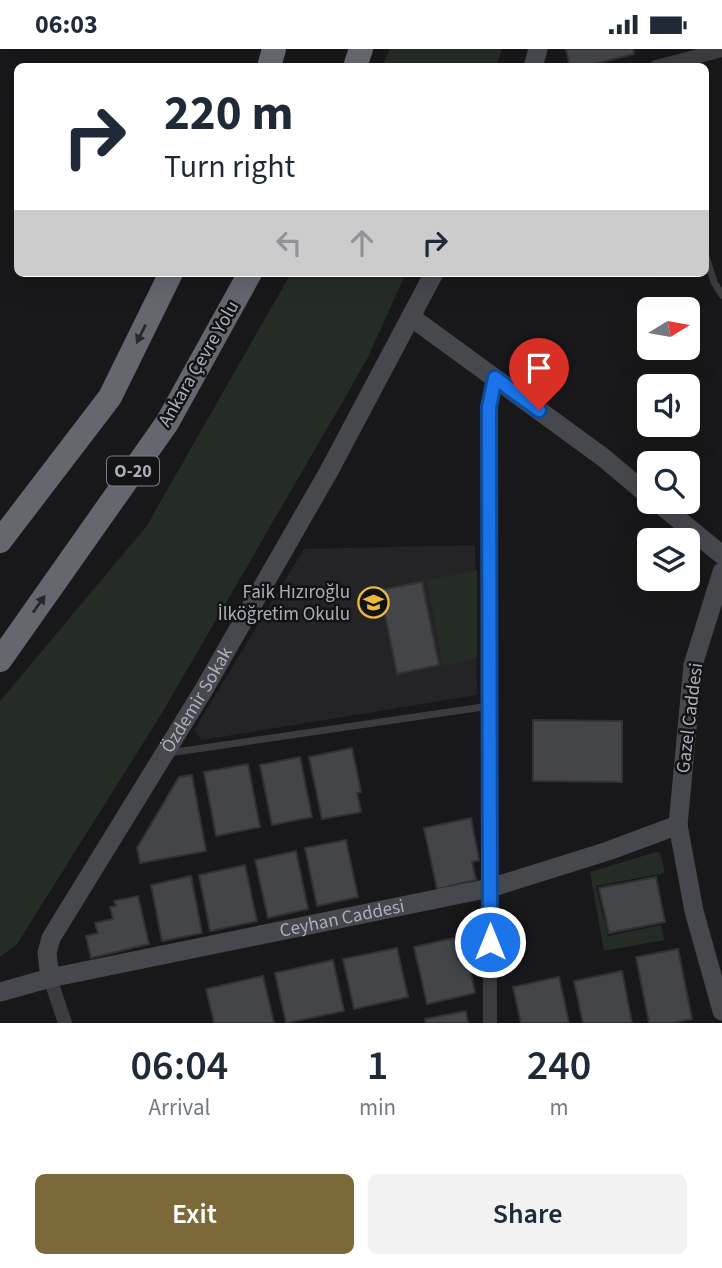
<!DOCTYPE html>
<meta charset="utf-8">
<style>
body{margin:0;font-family:"Source Sans 3",sans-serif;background:#f2f2f3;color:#1f2937;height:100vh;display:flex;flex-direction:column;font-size:26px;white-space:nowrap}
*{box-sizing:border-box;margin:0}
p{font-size:23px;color:#747a83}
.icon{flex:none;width:38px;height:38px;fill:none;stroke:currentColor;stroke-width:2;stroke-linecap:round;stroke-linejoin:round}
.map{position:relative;height:974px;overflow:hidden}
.drawer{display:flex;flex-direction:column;background:#fff;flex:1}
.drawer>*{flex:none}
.banner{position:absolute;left:14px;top:14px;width:695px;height:214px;border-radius:10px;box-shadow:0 7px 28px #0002;background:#fff;color:#1f2937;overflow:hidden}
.needle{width:46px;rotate:79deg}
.controls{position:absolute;left:637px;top:248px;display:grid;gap:14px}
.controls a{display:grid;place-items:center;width:63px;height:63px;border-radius:10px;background:#fff;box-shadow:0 7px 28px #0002;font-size:35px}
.pin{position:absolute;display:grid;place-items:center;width:60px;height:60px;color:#fff;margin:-72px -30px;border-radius:50% 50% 50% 0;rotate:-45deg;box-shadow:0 0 7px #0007}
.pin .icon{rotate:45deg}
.me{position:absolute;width:77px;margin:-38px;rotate:0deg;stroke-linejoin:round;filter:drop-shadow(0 0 5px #0008)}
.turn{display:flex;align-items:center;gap:24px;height:147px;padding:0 35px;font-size:32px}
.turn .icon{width:91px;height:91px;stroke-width:2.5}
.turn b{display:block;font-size:49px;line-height:60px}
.lanes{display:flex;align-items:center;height:66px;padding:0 35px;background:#0003;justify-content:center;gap:35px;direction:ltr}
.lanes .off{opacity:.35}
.eta{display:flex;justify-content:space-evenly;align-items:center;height:119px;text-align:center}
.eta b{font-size:42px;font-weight:600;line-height:49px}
.action{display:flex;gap:14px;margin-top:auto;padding:14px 35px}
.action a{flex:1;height:80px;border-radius:10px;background:#7b693a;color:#fff;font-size:28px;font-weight:600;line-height:80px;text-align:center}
.action a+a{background:#f2f2f3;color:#1f2937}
.status{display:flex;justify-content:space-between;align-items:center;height:49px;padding:0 35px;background:#fff;direction:ltr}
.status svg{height:19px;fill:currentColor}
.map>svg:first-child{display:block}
</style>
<div class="status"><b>06:03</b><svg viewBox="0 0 49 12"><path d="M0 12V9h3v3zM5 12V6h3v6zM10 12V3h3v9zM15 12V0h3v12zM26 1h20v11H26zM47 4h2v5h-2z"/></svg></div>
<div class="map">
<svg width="722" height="974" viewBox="0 0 722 974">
<rect width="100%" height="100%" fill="#18181a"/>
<path fill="#242427" d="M 475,496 L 477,646 L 202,691 L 194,681 L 304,500 Z"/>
<g fill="#242c25">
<path d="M 390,0 L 502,0 L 496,17 L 382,17 Z"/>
<path d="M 291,224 L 406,224 L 368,308 L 350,340 L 162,664 L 17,895 L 0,908 L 0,652 L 146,478 Z"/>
<path d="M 477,521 L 477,609 L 443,617 L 427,531 Z"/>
<path d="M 656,803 L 660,804 L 665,824 L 596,837 L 608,887 L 661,876 L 664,891 L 604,902 L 590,823 Z"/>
</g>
<g fill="#444549" stroke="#323235" stroke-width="2">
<path d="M 566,0 L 633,0 L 634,5 L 582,18 L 570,18 Z"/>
<path d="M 422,533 L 439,616 L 397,625 L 380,541 Z"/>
<path d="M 533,671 L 622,672 L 622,733 L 533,732 Z"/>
<path d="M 352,699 L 361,743 L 357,744 L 361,763 L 322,770 L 309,708 Z"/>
<path d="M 300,708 L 312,768 L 272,776 L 260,716 Z"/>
<path d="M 248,715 L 260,778 L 216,787 L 204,723 Z"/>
<path d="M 192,726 L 206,802 L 140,814 L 137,799 L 179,728 Z"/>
<path d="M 471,769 L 479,811 L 472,813 L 476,831 L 437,840 L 424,779 Z"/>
<path d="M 346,791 L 358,848 L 317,857 L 305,799 Z"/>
<path d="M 296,802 L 308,860 L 268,869 L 255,811 Z"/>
<path d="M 245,816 L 257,872 L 210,882 L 199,826 Z"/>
<path d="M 191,827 L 202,884 L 162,892 L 151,836 Z"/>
<path d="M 656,828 L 665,873 L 609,884 L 599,839 Z"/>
<path d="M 138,847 L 149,895 L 91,909 L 86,887 L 98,884 L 95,874 L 113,870 L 110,858 L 116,857 L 114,852 Z"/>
<path d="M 463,887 L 475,944 L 427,955 L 414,898 Z"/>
<path d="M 397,899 L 408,948 L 354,960 L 343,910 Z"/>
<path d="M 678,900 L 692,970 L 673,974 L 649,974 L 636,908 Z"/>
<path d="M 333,911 L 344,962 L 286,974 L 275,924 Z"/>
<path d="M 622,922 L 632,974 L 583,974 L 574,932 Z"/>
<path d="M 263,927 L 274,974 L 214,974 L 206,940 Z"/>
<path d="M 559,928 L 569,974 L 521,974 L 513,938 Z"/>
<path d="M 466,962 L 468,974 L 426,974 L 425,970 Z"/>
</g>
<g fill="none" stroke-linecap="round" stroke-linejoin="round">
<g stroke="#3b3b40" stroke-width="7">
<path d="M 705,204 L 714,233 L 722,246"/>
<path d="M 169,704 L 490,657"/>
</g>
<g stroke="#3b3b40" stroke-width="14">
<path d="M 656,18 L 722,1"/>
<path d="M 50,929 L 65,974"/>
<path d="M 490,974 L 489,358 L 495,329"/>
</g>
<g stroke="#47484e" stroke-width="19">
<path d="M 533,18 L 538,0"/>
<path d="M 411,268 L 604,409 L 649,447"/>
<path d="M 657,453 L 722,506"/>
<path d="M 722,523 L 693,616 L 678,776 L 694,862 L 722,962"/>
<path id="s1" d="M 50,929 L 47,904 L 51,889 L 203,642 L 329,422 L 434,224"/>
<path id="s2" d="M 0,943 L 50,929 L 490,839 L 608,802 L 678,776"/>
</g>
<g stroke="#65676f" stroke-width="24">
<path d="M 269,18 L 274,0"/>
<path d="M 355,18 L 361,0"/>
<path d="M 0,492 L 110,348 L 171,224"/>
<path d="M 0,611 L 167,374 L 250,224"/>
</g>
</g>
<defs><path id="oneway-solid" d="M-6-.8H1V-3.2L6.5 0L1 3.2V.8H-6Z" transform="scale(1.75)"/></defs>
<g fill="#28282c">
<use href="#oneway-solid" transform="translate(141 285) rotate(116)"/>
<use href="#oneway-solid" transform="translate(39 555) rotate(-55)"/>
</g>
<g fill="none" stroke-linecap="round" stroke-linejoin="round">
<defs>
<path id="route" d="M 490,893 L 489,358 L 495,329 L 539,361"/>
</defs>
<use href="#route" stroke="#114b97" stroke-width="18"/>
<use href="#route" stroke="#1a73e8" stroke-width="12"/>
</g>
<defs>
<symbol id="school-ring" viewBox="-11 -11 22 22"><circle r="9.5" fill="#131315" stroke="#ecb83d" stroke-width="1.5"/><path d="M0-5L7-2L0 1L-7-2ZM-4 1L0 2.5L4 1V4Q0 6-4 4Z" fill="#ecb83d"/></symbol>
</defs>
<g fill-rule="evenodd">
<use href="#school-ring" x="356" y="536" width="35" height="35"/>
</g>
<g text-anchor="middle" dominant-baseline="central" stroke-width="5" stroke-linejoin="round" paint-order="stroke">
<rect fill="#131315" stroke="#7d8088" stroke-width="2" x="107" y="407.5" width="52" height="29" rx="5"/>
<g font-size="18" font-weight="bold" fill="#aaaeb9">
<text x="133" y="422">O-20</text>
</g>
<g font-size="19" fill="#aaaeb9" stroke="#131315">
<text transform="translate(199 315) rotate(-60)">Ankara Çevre Yolu</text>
<text stroke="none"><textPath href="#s1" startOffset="320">Özdemir Sokak</textPath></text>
<text transform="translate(690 669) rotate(-83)">Gazel Caddesi</text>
<text stroke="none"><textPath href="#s2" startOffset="350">Ceyhan Caddesi</textPath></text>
</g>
<g font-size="19" fill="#aaaeb9" stroke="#131315" text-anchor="end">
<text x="350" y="543">Faik Hızıroğlu<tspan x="350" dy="22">İlköğretim Okulu</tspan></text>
</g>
</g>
</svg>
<div class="controls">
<a><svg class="needle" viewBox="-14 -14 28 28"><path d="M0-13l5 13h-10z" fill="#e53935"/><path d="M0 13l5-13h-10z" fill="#747a83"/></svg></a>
<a><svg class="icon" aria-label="sound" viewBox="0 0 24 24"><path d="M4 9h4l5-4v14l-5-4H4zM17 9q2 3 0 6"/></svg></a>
<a><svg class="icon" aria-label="search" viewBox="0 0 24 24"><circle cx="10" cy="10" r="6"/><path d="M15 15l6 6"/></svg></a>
<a><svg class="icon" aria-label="layers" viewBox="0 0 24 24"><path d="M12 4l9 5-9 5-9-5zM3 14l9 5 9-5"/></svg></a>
</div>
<div class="pin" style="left:539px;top:361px;background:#d93025"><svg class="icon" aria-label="arrive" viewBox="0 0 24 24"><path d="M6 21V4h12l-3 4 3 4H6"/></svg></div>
<svg class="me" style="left:490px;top:893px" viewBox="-20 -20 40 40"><circle r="17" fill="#1a73e8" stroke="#fff" stroke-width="3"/><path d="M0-11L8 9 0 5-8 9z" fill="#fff"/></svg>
<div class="banner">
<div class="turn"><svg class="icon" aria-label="right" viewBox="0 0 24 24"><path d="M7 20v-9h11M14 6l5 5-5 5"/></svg><div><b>220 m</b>Turn right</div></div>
<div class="lanes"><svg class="icon off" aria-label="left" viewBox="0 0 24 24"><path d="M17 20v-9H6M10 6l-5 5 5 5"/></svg><svg class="icon off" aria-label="ahead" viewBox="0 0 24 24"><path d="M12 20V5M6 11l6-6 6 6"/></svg><svg class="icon" aria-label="right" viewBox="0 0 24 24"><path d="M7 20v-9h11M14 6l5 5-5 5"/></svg></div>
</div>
</div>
<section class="drawer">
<div class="eta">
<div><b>06:04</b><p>Arrival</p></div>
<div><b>1</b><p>min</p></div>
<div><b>240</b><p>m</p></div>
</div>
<div class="action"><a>Exit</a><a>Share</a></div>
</section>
